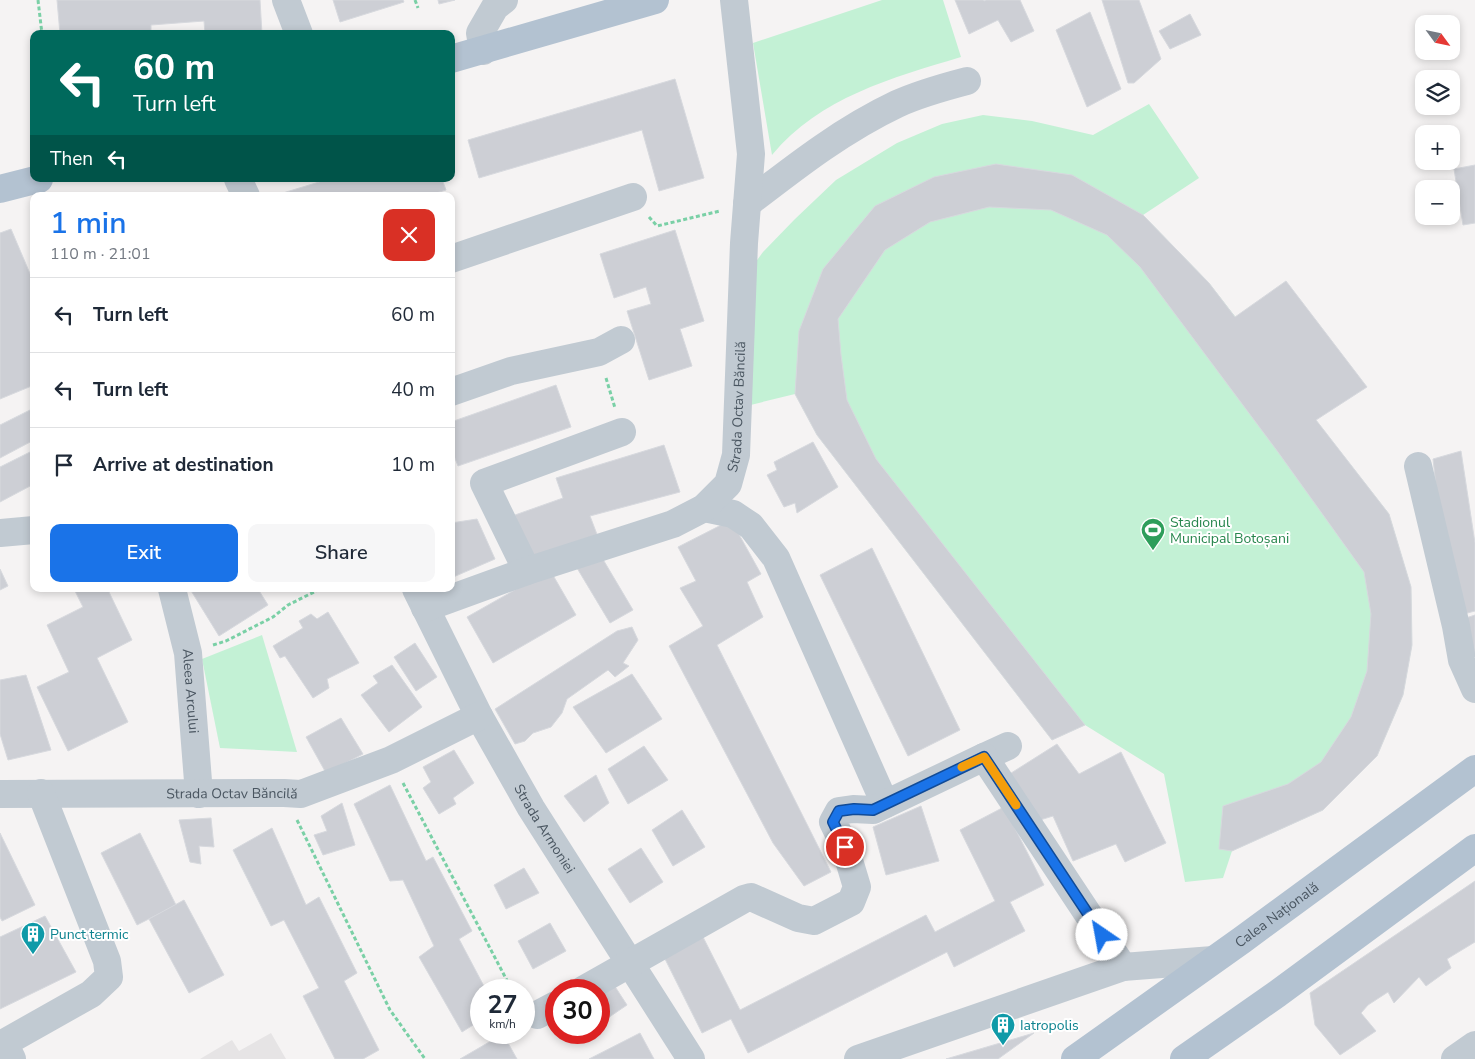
<!DOCTYPE html>
<meta charset="utf-8">
<style>
body{margin:0;font-family:"Nunito Sans",sans-serif;background:#f6f6f7;color:#1f2937;height:100vh;display:flex;flex-direction:column;font-size:19px;white-space:nowrap}
*{box-sizing:border-box;margin:0}
p{font-size:16px;color:#747a83}
.icon{flex:none;width:28px;height:28px;fill:none;stroke:currentColor;stroke-width:2;stroke-linecap:round;stroke-linejoin:round}
.map{position:relative;flex:1;overflow:hidden}
.side{position:absolute;left:30px;top:192px;width:425px;height:400px;display:flex;flex-direction:column;background:#fff;border-radius:10px;box-shadow:0 2px 8px #0003}
.side>*{flex:none}
.guide{position:absolute;left:30px;top:30px;width:425px;height:152px;border-radius:10px;box-shadow:0 2px 8px #0003;background:#00695c;color:#fff;overflow:hidden}
.needle{width:32px;rotate:123deg}
.fabs{position:absolute;left:1415px;top:15px;display:grid;gap:10px}
.fabs a{display:grid;place-items:center;width:45px;height:45px;border-radius:10px;background:#fff;box-shadow:0 2px 8px #0003;font-size:25px}
.speed{position:absolute;left:470px;top:979px;display:flex;gap:10px;font-size:25px;font-weight:700;text-align:center}
.speed>*{display:grid;place-content:center;width:65px;height:65px;border-radius:50%;background:#fff;box-shadow:0 2px 8px #0003;line-height:1}
.speed small{font-size:12px;font-weight:400}
.speed .limit{border:8px solid #d22;background:#fff;color:#111}
.pin{position:absolute;display:grid;place-items:center;width:42px;height:42px;color:#fff;margin:-21px;border:2px solid #fff;border-radius:50%;box-shadow:0 1px 5px #0007}
.me{position:absolute;width:55px;margin:-28px;rotate:327deg;stroke-linejoin:round;filter:drop-shadow(0 0 4px #0008)}
.turn{display:flex;align-items:center;gap:18px;height:105px;padding:0 20px;font-size:22px}
.turn .icon{width:65px;height:65px;stroke-width:2.5}
.turn b{display:block;font-size:35px;line-height:42px}
.then{display:flex;align-items:center;height:48px;padding:0 20px;background:#0003;gap:10px;font-size:19px}
.round{display:grid;place-items:center;flex:none;width:52px;height:52px;border-radius:10px;background:#f6f6f7}
.summary{display:flex;align-items:center;justify-content:space-between;height:85px;padding:0 20px}
h1{font-size:30px;font-weight:600;line-height:38px;color:#1a73e8}
.cta{display:flex;gap:10px;margin-top:auto;padding:10px 20px}
.cta a{flex:1;height:58px;border-radius:10px;background:#1a73e8;color:#fff;font-size:20px;font-weight:600;line-height:58px;text-align:center}
.cta a+a{background:#f6f6f7;color:#1f2937}
ul{padding:0;list-style:none}
li{display:flex;align-items:center;gap:15px;height:75px;padding:0 20px;border-top:1px solid #e0e1e3}
li div{flex:1}
li b{display:block;font-size:19px}
li em{font-style:normal}
.map>svg:first-child{display:block}
</style>
<div class="map">
<svg width="1475" height="1059" viewBox="0 0 1475 1059">
<rect width="100%" height="100%" fill="#f5f3f3"/>
<path fill="#e6e4e5" d="M 271,1033 L 286,1059 L 200,1059 L 232,1040 L 239,1051 Z"/>
<g fill="#c3f1d5">
<path d="M 882,0 L 943,0 L 961,57 C 892,78 820,97 772,155 L 753,43 Z"/>
<path d="M 1149,104 L 1199,178 L 1143,215 L 1209,283 L 1389,514 L 1411,587 L 1412,645 L 1403,695 L 1377,756 L 1323,810 L 1232,851 L 1223,878 L 1185,882 L 1164,774 L 1085,725 L 1052,740 L 817,435 L 795,394 L 730,410 L 752,267 L 763,252 L 795,219 L 836,180 L 897,143 L 942,124 L 983,115 L 1032,121 L 1093,135 Z"/>
<path d="M 262,635 L 297,752 L 220,748 L 202,659 Z"/>
</g>
<g fill="#cdcfd5" stroke="#d7d9de">
<path d="M 57,0 L 260,0 L 262,34 L 205,34 L 204,21 L 151,25 L 151,34 L 60,34 Z"/>
<path d="M 333,0 L 403,0 L 404,2 L 340,22 Z"/>
<path d="M 438,0 L 455,0 L 439,4 Z"/>
<path d="M 955,0 L 983,0 L 984,1 L 986,0 L 1020,0 L 1034,31 L 1011,42 L 998,20 L 969,34 Z"/>
<path d="M 1102,0 L 1139,0 L 1161,59 L 1134,83 L 1128,83 Z"/>
<path d="M 1090,12 L 1121,89 L 1087,107 L 1056,30 Z"/>
<path d="M 1190,14 L 1201,35 L 1170,49 L 1159,31 Z"/>
<path d="M 675,79 L 704,178 L 659,191 L 642,130 L 479,178 L 468,140 Z"/>
<path d="M 996,164 L 1072,175 L 1143,215 L 1209,283 L 1235,317 L 1286,281 L 1367,387 L 1316,420 L 1389,514 L 1411,587 L 1412,645 L 1403,695 L 1377,756 L 1323,810 L 1232,851 L 1219,849 L 1223,806 L 1288,784 L 1321,762 L 1351,717 L 1367,671 L 1371,614 L 1364,572 L 1278,452 L 1140,267 L 1107,235 L 1051,210 L 989,207 L 930,222 L 885,250 L 838,319 L 841,355 L 847,400 L 876,459 L 1085,725 L 1052,740 L 817,435 L 795,394 L 799,331 L 823,269 L 875,206 L 934,177 Z"/>
<path d="M 1475,165 L 1475,223 L 1463,225 L 1454,169 Z"/>
<path d="M 329,179 L 442,179 L 446,190 L 426,196 L 273,196 Z"/>
<path d="M 11,229 L 34,283 L 34,385 L 0,399 L 0,233 Z"/>
<path d="M 675,230 L 704,321 L 680,329 L 692,366 L 649,380 L 627,311 L 651,304 L 646,287 L 614,298 L 600,254 Z"/>
<path d="M 556,385 L 571,427 L 458,466 L 451,448 L 451,422 Z"/>
<path d="M 34,408 L 34,440 L 0,458 L 0,425 Z"/>
<path d="M 813,442 L 838,487 L 797,513 L 795,503 L 784,507 L 767,475 L 777,470 L 774,462 Z"/>
<path d="M 664,445 L 680,492 L 590,516 L 598,537 L 530,561 L 515,515 L 563,498 L 556,478 Z"/>
<path d="M 34,450 L 34,484 L 0,502 L 0,467 Z"/>
<path d="M 1461,451 L 1475,543 L 1475,611 L 1460,615 L 1438,504 L 1433,459 Z"/>
<path d="M 477,519 L 495,559 L 451,578 L 451,523 Z"/>
<path d="M 731,520 L 761,574 L 747,582 L 763,617 L 717,645 L 831,872 L 804,886 L 773,843 L 669,646 L 703,626 L 680,588 L 696,581 L 678,547 Z"/>
<path d="M 872,548 L 960,730 L 908,756 L 820,575 Z"/>
<path d="M 601,556 L 633,610 L 610,623 L 577,568 Z"/>
<path d="M 0,569 L 8,586 L 0,590 Z"/>
<path d="M 550,570 L 576,615 L 493,663 L 467,617 Z"/>
<path d="M 74,589 L 115,589 L 109,592 L 132,640 L 97,658 L 128,722 L 68,751 L 37,687 L 69,672 L 47,625 L 83,607 Z"/>
<path d="M 190,589 L 258,589 L 268,605 L 219,636 Z"/>
<path d="M 328,612 L 359,663 L 327,679 L 329,688 L 313,698 L 285,656 L 280,658 L 273,646 L 303,628 L 299,621 L 311,614 L 317,619 Z"/>
<path d="M 1475,615 L 1475,653 L 1469,655 L 1460,620 Z"/>
<path d="M 632,627 L 638,640 L 623,663 L 629,666 L 615,677 L 608,670 L 567,699 L 562,713 L 551,727 L 533,733 L 525,741 L 515,744 L 495,709 L 617,631 Z"/>
<path d="M 415,643 L 437,677 L 416,691 L 394,657 Z"/>
<path d="M 392,665 L 422,707 L 389,732 L 361,695 L 378,683 L 373,676 Z"/>
<path d="M 632,674 L 662,719 L 606,753 L 573,707 Z"/>
<path d="M 26,675 L 51,750 L 8,760 L 0,734 L 0,680 Z"/>
<path d="M 341,718 L 363,754 L 326,773 L 306,737 Z"/>
<path d="M 1057,744 L 1079,774 L 1121,752 L 1166,843 L 1125,862 L 1116,844 L 1073,861 L 1053,816 L 1040,820 L 1008,775 Z"/>
<path d="M 644,746 L 668,780 L 628,804 L 608,769 Z"/>
<path d="M 454,750 L 474,783 L 453,798 L 456,804 L 439,814 L 423,788 L 431,782 L 423,767 Z"/>
<path d="M 596,775 L 609,803 L 584,822 L 564,796 Z"/>
<path d="M 390,785 L 426,861 L 433,857 L 472,931 L 459,939 L 486,990 L 481,990 L 481,1020 L 462,1032 L 419,957 L 434,946 L 403,880 L 390,881 L 354,804 Z"/>
<path d="M 342,803 L 355,845 L 323,855 L 314,835 L 327,831 L 321,816 Z"/>
<path d="M 921,806 L 939,861 L 886,875 L 873,827 Z"/>
<path d="M 1004,807 L 1044,885 L 1010,902 L 1025,931 L 954,967 L 947,952 L 748,1053 L 731,1019 L 702,1033 L 664,957 L 703,937 L 740,1010 L 926,915 L 935,932 L 995,901 L 960,830 Z"/>
<path d="M 682,810 L 705,847 L 673,866 L 652,830 Z"/>
<path d="M 211,818 L 214,847 L 199,846 L 201,864 L 190,862 L 179,820 Z"/>
<path d="M 272,828 L 306,905 L 319,897 L 357,973 L 344,981 L 379,1050 L 363,1059 L 335,1059 L 303,996 L 319,988 L 284,920 L 271,926 L 233,850 Z"/>
<path d="M 0,833 L 35,905 L 2,921 L 0,917 Z"/>
<path d="M 140,833 L 176,905 L 137,925 L 101,853 Z"/>
<path d="M 641,848 L 663,882 L 630,903 L 608,869 Z"/>
<path d="M 524,868 L 539,893 L 506,909 L 494,885 Z"/>
<path d="M 1475,881 L 1475,942 L 1447,959 L 1451,968 L 1426,986 L 1419,977 L 1394,1003 L 1388,992 L 1368,1005 L 1361,1013 L 1376,1031 L 1340,1055 L 1315,1025 L 1310,993 Z"/>
<path d="M 184,900 L 224,975 L 189,993 L 149,919 Z"/>
<path d="M 45,916 L 76,972 L 0,1009 L 0,937 Z"/>
<path d="M 550,923 L 566,951 L 533,969 L 518,941 Z"/>
<path d="M 614,985 L 627,1005 L 605,1020 L 599,1010 L 599,995 Z"/>
<path d="M 640,1033 L 654,1059 L 589,1059 Z"/>
<path d="M 1034,1033 L 998,1059 L 946,1059 Z"/>
<path d="M 503,1034 L 517,1059 L 460,1059 Z"/>
</g>
<g fill="none" stroke-linecap="round" stroke-linejoin="round">
<g stroke="#7ad0a6" stroke-width="3" stroke-dasharray="4 2.5" stroke-linecap="butt">
<path d="M 38,0 L 42,34"/>
<path d="M 415,0 L 418,8"/>
<path d="M 649,217 L 657,226 L 720,211"/>
<path d="M 606,378 L 615,408"/>
<path d="M 213,645 L 226,641 L 273,617 L 288,605 L 320,589"/>
<path d="M 403,783 L 512,990"/>
<path d="M 297,820 L 390,1010 L 425,1059"/>
</g>
<g stroke="#c1cad2" stroke-width="28">
<path d="M 286,0 L 299,34"/>
<path d="M 483,51 L 480,33 L 495,7 L 504,0"/>
<path d="M 238,179 L 246,196"/>
<path d="M 747,204 C 795,167 842,130 897,104 C 919,94 944,87 967,81"/>
<path d="M 451,259 L 633,197"/>
<path d="M 451,392 L 511,371 L 599,352 L 621,340"/>
<path d="M 1418,466 L 1456,626 L 1462,660 L 1475,689"/>
<path d="M 704,508 L 733,514 L 751,526 L 776,558 L 885,804"/>
<path d="M 0,533 L 34,530"/>
<path d="M 527,571 L 484,483 L 622,432"/>
<path id="s1" d="M 172,589 L 188,653 L 199,794"/>
<path id="s2" d="M 416,589 L 479,716 L 531,808 L 691,1059"/>
<path id="s3" d="M 425,608 L 527,571 L 673,524 L 704,508 L 728,484 L 736,455 L 744,243 L 751,154 L 734,0"/>
<path d="M 1008,746 L 984,757 L 1123,967"/>
<path id="s4" d="M 0,794 L 284,793 L 301,794 L 391,760 L 479,716"/>
<path d="M 583,990 L 744,899 L 751,897 L 798,918 L 814,921 L 851,902 L 857,887 L 845,847 L 833,822 L 839,811 L 853,809 L 873,810 L 984,757"/>
<path d="M 537,1015 L 556,1005"/>
<path d="M 12,1059 L 4,1043 L 91,994 L 109,977 L 107,961 L 41,793"/>
<path d="M 858,1059 L 1123,967 L 1213,960"/>
<path d="M 1455,1059 L 1475,1045"/>
</g>
<g stroke="#b3c2d1" stroke-width="28">
<path d="M 451,59 L 655,0"/>
<path d="M 0,189 L 39,179"/>
<path id="s5" d="M 1075,1059 L 1242,940 L 1475,769"/>
<path d="M 1184,1059 L 1277,994 L 1475,848"/>
</g>
</g>
<g fill="none" stroke-linecap="round" stroke-linejoin="round">
<defs>
<path id="route" d="M 845,847 L 833,822 L 839,811 L 854,809 L 873,810 L 984,757 L 1102,935"/>
</defs>
<use href="#route" stroke="#114b97" stroke-width="12"/>
<use href="#route" stroke="#1a73e8" stroke-width="9"/>
<path stroke="#f59e0b" stroke-width="9" d="M 962,767 L 984,757 L 1016,805"/>
</g>
<defs>
<symbol id="stadium-pin" viewBox="-11 -11 22 30"><path d="M0 17L-7.5 6A9.5 9.5 0 1 1 7.5 6Z" fill="#2e9e5b" stroke="#fff"/><path d="M0-5a6.5 5 0 1 0 0 10a6.5 5 0 1 0 0-10ZM-3.5-1.8h7v3.6h-7Z" fill="#fff"/></symbol>
<symbol id="building-pin" viewBox="-11 -11 22 30"><path d="M0 17L-7.5 6A9.5 9.5 0 1 1 7.5 6Z" fill="#0f9aa8" stroke="#fff"/><path d="M-4-6H4V6H1V3H-1V6H-4ZM-2.5-4.3h1.7v1.8h-1.7ZM.8-4.3h1.7v1.8H.8ZM-2.5-1h1.7V.8h-1.7ZM.8-1h1.7V.8H.8Z" fill="#fff"/></symbol>
</defs>
<g fill-rule="evenodd">
<use href="#stadium-pin" x="1139" y="516" width="28" height="38"/>
<use href="#building-pin" x="19" y="920" width="28" height="38"/>
<use href="#building-pin" x="989" y="1011" width="28" height="38"/>
</g>
<g text-anchor="middle" dominant-baseline="central" stroke-width="4" stroke-linejoin="round" paint-order="stroke">
<g font-size="14" fill="#4a5661" stroke="#fff">
<text stroke="none"><textPath href="#s3" startOffset="409">Strada Octav Băncilă</textPath></text>
<text stroke="none"><textPath href="#s1" startOffset="104">Aleea Arcului</textPath></text>
<text stroke="none"><textPath href="#s4" startOffset="232">Strada Octav Băncilă</textPath></text>
<text stroke="none"><textPath href="#s2" startOffset="272">Strada Armoniei</textPath></text>
<text stroke="none"><textPath href="#s5" startOffset="248">Calea Națională</textPath></text>
</g>
<g font-size="14" fill="#27864d" stroke="#fff" text-anchor="start">
<text x="1170" y="522">Stadionul<tspan x="1170" dy="16">Municipal Botoșani</tspan></text>
</g>
<g font-size="14" fill="#0d838f" stroke="#fff" text-anchor="start">
<text x="50" y="934">Punct termic</text>
<text x="1020" y="1025">Iatropolis</text>
</g>
</g>
</svg>
<div class="fabs">
<a><svg class="needle" viewBox="-14 -14 28 28"><path d="M0-13l5 13h-10z" fill="#e53935"/><path d="M0 13l5-13h-10z" fill="#747a83"/></svg></a>
<a><svg class="icon" aria-label="layers" viewBox="0 0 24 24"><path d="M12 4l9 5-9 5-9-5zM3 14l9 5 9-5"/></svg></a>
<a>+</a>
<a>−</a>
</div>
<div class="speed"><div>27<small>km/h</small></div><div class="limit">30</div></div>
<div class="pin" style="left:845px;top:847px;background:#d93025"><svg class="icon" aria-label="arrive" viewBox="0 0 24 24"><path d="M6 21V4h12l-3 4 3 4H6"/></svg></div>
<svg class="me" style="left:1102px;top:935px" viewBox="-20 -20 40 40"><circle r="19" fill="#fff"/><path d="M0-13L10 11 0 6-10 11z" fill="#1a73e8"/></svg>
<div class="guide">
<div class="turn"><svg class="icon" aria-label="left" viewBox="0 0 24 24"><path d="M17 20v-9H6M10 6l-5 5 5 5"/></svg><div><b>60 m</b>Turn left</div></div>
<div class="then">Then<svg class="icon" aria-label="left" viewBox="0 0 24 24"><path d="M17 20v-9H6M10 6l-5 5 5 5"/></svg></div>
</div>
<section class="side">
<div class="summary"><div><h1>1 min</h1><p>110 m · 21:01</p></div><a class="round" style="background:#d93025;color:#fff"><svg class="icon" aria-label="close" viewBox="0 0 24 24"><path d="M6 6l12 12M18 6L6 18"/></svg></a></div>
<ul>
<li><svg class="icon" aria-label="left" viewBox="0 0 24 24"><path d="M17 20v-9H6M10 6l-5 5 5 5"/></svg><div><b>Turn left</b></div><em>60 m</em></li>
<li><svg class="icon" aria-label="left" viewBox="0 0 24 24"><path d="M17 20v-9H6M10 6l-5 5 5 5"/></svg><div><b>Turn left</b></div><em>40 m</em></li>
<li><svg class="icon" aria-label="arrive" viewBox="0 0 24 24"><path d="M6 21V4h12l-3 4 3 4H6"/></svg><div><b>Arrive at destination</b></div><em>10 m</em></li>
</ul>
<div class="cta"><a>Exit</a><a>Share</a></div>
</section>
</div>
